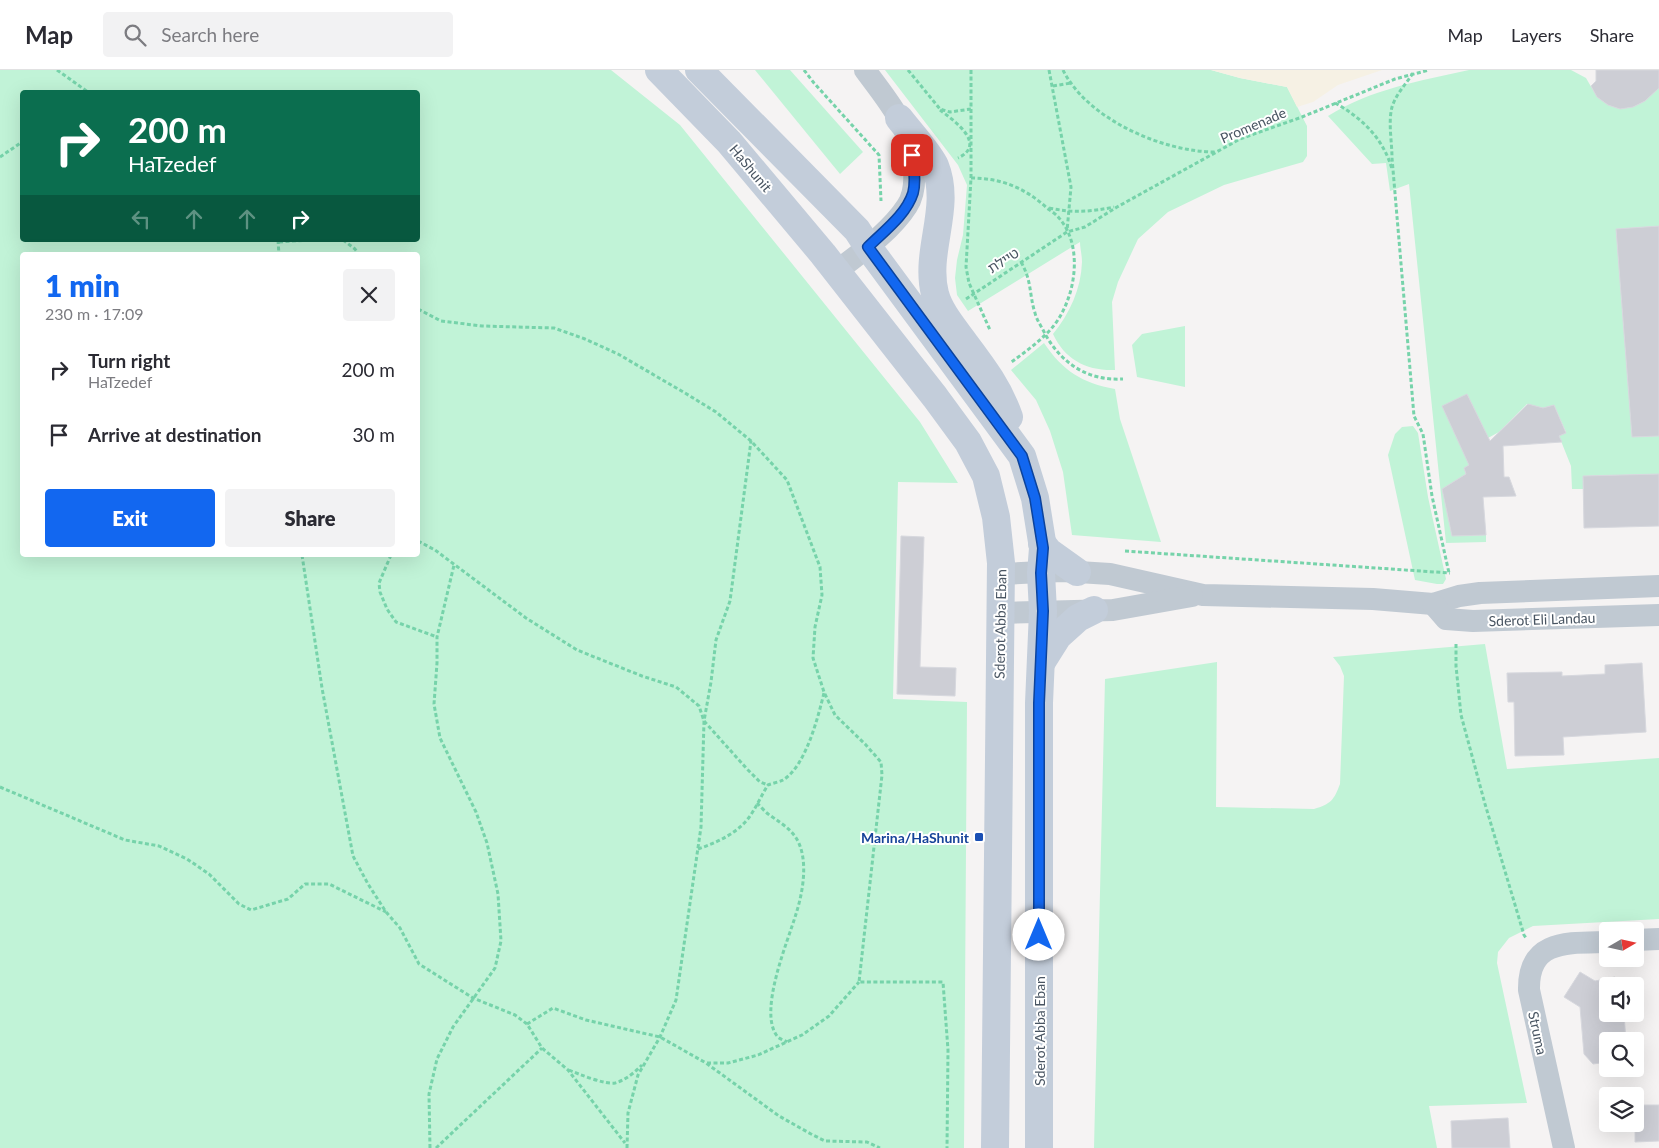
<!DOCTYPE html>
<meta charset="utf-8">
<style>
body{margin:0;font-family:Lato,"Noto Sans Hebrew",sans-serif;background:#f2f2f3;color:#2b2b33;height:100vh;display:flex;flex-direction:column;font-size:19px;white-space:nowrap}
*{box-sizing:border-box;margin:0}
p{font-size:16px;color:#7c7c81}
.icon{flex:none;width:28px;height:28px;fill:none;stroke:currentColor;stroke-width:2;stroke-linecap:round;stroke-linejoin:round}
.map{position:relative;flex:1;overflow:hidden}
.details{position:absolute;left:20px;top:182px;width:400px;height:305px;display:flex;flex-direction:column;background:#fff;border-radius:5px;box-shadow:0 5px 20px #0002}
.details>*{flex:none}
.banner{position:absolute;left:20px;top:20px;width:400px;height:152px;border-radius:5px;box-shadow:0 5px 20px #0002;background:#0b6e4f;color:#fff;overflow:hidden}
.needle{width:32px;rotate:81deg}
.buttons{position:absolute;left:1599px;top:852px;display:grid;gap:10px}
.buttons a{display:grid;place-items:center;width:45px;height:45px;border-radius:5px;background:#fff;box-shadow:0 5px 20px #0002;font-size:25px}
.pin{position:absolute;display:grid;place-items:center;width:42px;height:42px;color:#fff;margin:-21px;border-radius:10px;box-shadow:0 2px 8px #0006}
.me{position:absolute;width:55px;margin:-28px;rotate:0deg;stroke-linejoin:round;filter:drop-shadow(0 0 4px #0008)}
.turn{display:flex;align-items:center;gap:18px;height:105px;padding:0 25px;font-size:22px}
.turn .icon{width:65px;height:65px;stroke-width:2.5}
.turn b{display:block;font-size:35px;line-height:42px}
.lanes{display:flex;align-items:center;height:48px;padding:0 25px;background:#0003;justify-content:center;gap:25px;direction:ltr}
.lanes .off{opacity:.35}
.round{display:grid;place-items:center;flex:none;width:52px;height:52px;border-radius:5px;background:#f2f2f3}
.head{display:flex;align-items:center;justify-content:space-between;height:85px;padding:0 25px}
h1{font-size:30px;font-weight:800;line-height:38px;color:#1267f0}
.action{display:flex;gap:10px;margin-top:auto;padding:10px 25px}
.action a{flex:1;height:58px;border-radius:5px;background:#1267f0;color:#fff;font-size:20px;font-weight:800;line-height:58px;text-align:center}
.action a+a{background:#f2f2f3;color:#2b2b33}
ul{padding:0;list-style:none}
li{display:flex;align-items:center;gap:15px;height:65px;padding:0 25px}
li div{flex:1}
li b{display:block;font-size:19px}
li em{font-style:normal}
header{display:flex;align-items:center;gap:30px;box-sizing:border-box;height:70px;padding:0 25px;background:#fff;border-bottom:1px solid #e1e1e2}
header strong{font-size:24px}
nav{display:flex;gap:28px;margin-inline-start:auto;font-size:18px}
.search{width:350px;height:45px;background:#f2f2f3;display:flex;align-items:center;gap:12px;box-sizing:border-box;padding:0 18px;border-radius:5px;color:#7c7c81;font-size:19px}
.map>svg:first-child{display:block}
</style>
<header>
<strong>Map</strong>
<div class="search"><svg class="icon" aria-label="search" viewBox="0 0 24 24"><circle cx="10" cy="10" r="6"/><path d="M15 15l6 6"/></svg>Search here</div>
<nav><a>Map</a><a>Layers</a><a>Share</a></nav>
</header>
<div class="map">
<svg width="1659" height="1078" viewBox="0 0 1659 1078">
<rect width="100%" height="100%" fill="#f5f3f3"/>
<g fill="#c1f3d7" fill-rule="evenodd">
<path d="M 0,0 L 611,0 L 680,55 L 920,352 L 958,413 L 898,412 L 893,629 L 967,632 L 964,1078 L 0,1078 ZM 22,22 L 418,22 L 418,170 L 22,170 ZM 22,185 L 418,185 L 418,485 L 22,485 Z"/>
<path d="M 755,0 L 790,0 L 863,82 L 840,104 Z"/>
<path d="M 885,0 L 1211,0 L 1240,8 L 1287,17 L 1307,56 L 1307,86 L 1303,92 L 1224,115 L 1168,142 L 1138,169 L 1118,212 L 1112,232 L 1115,300 C 1087,301 1065,290 1053,264 C 1070,243 1081,219 1082,192 C 1082,185 1080,178 1080,172 L 968,241 L 957,225 L 955,208 L 957,190 L 963,165 L 967,115 L 958,95 Z"/>
<path d="M 1469,0 L 1571,0 L 1586,8 L 1597,27 L 1608,35 L 1620,39 L 1633,37 L 1645,31 L 1659,18 L 1659,156 L 1616,159 L 1632,367 L 1659,366 L 1659,404 L 1583,406 L 1583,419 L 1572,419 L 1571,396 L 1559,366 L 1566,362 L 1554,335 L 1543,338 L 1527,334 L 1499,362 L 1488,368 L 1467,324 L 1469,395 L 1464,398 L 1466,404 L 1442,419 L 1452,466 L 1486,465 L 1486,472 L 1446,473 L 1409,114 L 1390,121 L 1386,93 L 1372,94 L 1328,46 C 1371,19 1420,11 1469,0 Z"/>
<path d="M 1185,256 L 1185,317 L 1137,307 L 1132,275 L 1142,264 Z"/>
<path d="M 1044,273 C 1063,301 1082,313 1115,319 L 1120,349 L 1161,472 L 1072,465 L 1063,402 L 1050,361 L 1036,330 L 1011,300 Z"/>
<path d="M 1413,356 L 1418,363 L 1428,427 L 1446,509 L 1443,514 L 1437,514 L 1415,510 L 1388,385 L 1395,364 L 1402,357 Z"/>
<path d="M 1485,574 L 1507,699 L 1659,688 L 1659,849 L 1533,856 L 1509,868 L 1498,882 L 1497,893 L 1527,1033 L 1429,1036 L 1437,1078 L 1094,1078 L 1105,609 L 1217,592 L 1216,737 L 1314,739 C 1331,734 1334,730 1340,714 L 1344,606 L 1340,596 L 1333,587 Z"/>
</g>
<path fill="#f6f1e4" d="M 1211,0 L 1382,0 L 1338,15 L 1313,32 L 1297,37 L 1287,17 L 1240,8 Z"/>
<g fill="#cdced5" stroke="#d7d8de">
<path d="M 1596,0 L 1659,0 L 1659,18 L 1645,31 L 1633,37 L 1620,39 L 1608,35 L 1597,27 L 1591,16 L 1596,11 Z"/>
<path d="M 1659,156 L 1659,366 L 1632,367 L 1616,159 Z"/>
<path d="M 1467,324 L 1490,371 L 1528,334 L 1543,338 L 1554,335 L 1566,363 L 1559,366 L 1562,372 L 1503,376 L 1504,407 L 1509,407 L 1516,426 L 1483,427 L 1486,465 L 1452,466 L 1442,419 L 1466,404 L 1464,398 L 1469,395 L 1442,336 Z"/>
<path d="M 1659,404 L 1659,456 L 1584,458 L 1583,406 Z"/>
<path d="M 901,466 L 924,467 L 920,597 L 956,598 L 955,626 L 897,624 Z"/>
<path d="M 1642,593 L 1646,662 L 1563,667 L 1564,685 L 1515,686 L 1514,632 L 1508,632 L 1507,603 L 1562,602 L 1562,606 L 1605,604 L 1605,595 Z"/>
<path d="M 1580,902 L 1595,911 L 1615,907 L 1622,916 L 1608,916 L 1608,944 L 1624,944 L 1626,971 L 1608,971 L 1608,992 L 1593,994 L 1584,984 L 1580,937 L 1564,927 Z"/>
<path d="M 1635,1035 L 1659,1035 L 1659,1071 L 1635,1072 Z"/>
<path d="M 1508,1048 L 1510,1078 L 1452,1078 L 1451,1051 Z"/>
</g>
<g fill="none" stroke-linecap="round" stroke-linejoin="round">
<g stroke="#76d3aa" stroke-width="3" stroke-dasharray="4 2.5" stroke-linecap="butt">
<path d="M 57,0 L 88,22"/>
<path d="M 804,0 L 814,13 L 879,85 L 881,131"/>
<path d="M 908,0 L 940,39 L 950,42 L 971,39"/>
<path d="M 971,0 L 971,108 L 966,197 L 969,213 L 990,260"/>
<path d="M 1049,0 L 1071,117 L 1067,161"/>
<path d="M 1063,0 C 1087,49 1163,82 1215,82"/>
<path d="M 1413,3 C 1406,14 1396,24 1392,37 C 1388,52 1392,72 1392,88 L 1414,346 L 1423,364 L 1432,426 L 1449,503"/>
<path d="M 1053,16 L 1071,13"/>
<path d="M 1335,33 C 1362,48 1383,68 1392,99"/>
<path d="M 940,40 C 953,50 988,74 958,88"/>
<path d="M 0,87 L 22,72"/>
<path d="M 971,108 C 1001,108 1025,118 1047,138 C 1051,141 1056,144 1059,148 C 1085,177 1075,232 1051,259 C 1039,272 1024,283 1010,293"/>
<path d="M 1049,138 C 1073,143 1090,142 1114,137"/>
<path d="M 278,170 L 279,185"/>
<path d="M 343,170 L 355,179 L 359,185"/>
<path d="M 279,172 L 308,170"/>
<path d="M 1021,192 C 1032,211 1029,224 1035,243 C 1037,251 1042,257 1045,264 C 1062,294 1088,311 1123,309"/>
<path d="M 966,229 L 1067,162 L 1085,157 L 1117,137 L 1240,69 L 1302,47 L 1395,9 L 1429,0"/>
<path d="M 418,239 L 441,251 L 482,256 L 554,258 L 585,269 L 618,284 L 685,323 L 716,342 L 751,371 L 787,410 L 820,497 L 822,525 L 815,557 L 813,588 L 824,622 L 835,645 L 865,674 L 881,692 L 882,705 L 859,912 L 943,912 L 948,980 L 947,1078"/>
<path d="M 418,471 L 435,480 L 526,548 L 577,580 L 642,606 L 676,617 L 699,636 L 704,651 L 747,699 L 760,712 L 768,715"/>
<path d="M 1125,481 L 1450,503"/>
<path d="M 302,485 L 322,618 L 353,786 L 368,814 L 386,842 L 400,858 L 419,894 L 473,928 L 515,945 L 527,954 L 542,978 L 568,1000 L 625,1073"/>
<path d="M 391,485 L 379,513 L 380,522 L 387,539 L 396,552 L 437,567"/>
<path d="M 1456,574 L 1456,596 L 1461,645 L 1485,734 L 1524,865 L 1526,868"/>
<path d="M 0,717 L 125,770 L 159,776 L 187,789 L 209,804 L 239,834 L 251,840 L 288,829 L 305,814 L 329,814 L 386,842"/>
<path d="M 757,733 C 761,737 766,743 771,746 C 785,756 796,762 801,779 C 807,799 802,825 796,844 C 788,871 758,941 777,966 C 779,969 784,970 787,972"/>
<path d="M 698,779 C 718,772 738,763 750,746 C 757,736 762,724 768,715 C 773,713 779,712 783,710 C 806,696 818,647 824,623"/>
<path d="M 527,954 L 553,938 L 586,950 L 660,967 L 706,993 L 779,1046 L 811,1064 L 825,1071 L 867,1072 L 880,1078"/>
<path d="M 707,993 L 728,993 L 758,985 L 802,965 L 829,946 L 859,912"/>
<path d="M 569,1000 C 578,1004 606,1015 615,1013 C 626,1010 635,1002 642,995"/>
<path d="M 430,1078 L 429,1024 L 437,989 L 453,957 L 495,898 L 501,871 L 498,824 L 487,773 L 476,742 L 440,668 L 434,634 L 437,593 L 437,567 L 454,495"/>
<path d="M 436,1078 L 542,978"/>
<path d="M 627,1078 L 628,1043 L 638,1005 L 660,967 L 676,930 L 701,757 L 704,651 L 711,612 L 716,570 L 730,531 L 751,371"/>
</g>
<g stroke="#c0c9d2" stroke-width="22">
<path d="M 837,201 C 860,183 891,161 907,136 C 922,113 911,69 898,47 C 889,31 876,15 865,0"/>
<path d="M 1001,504 L 1062,501 L 1110,504 L 1203,525 L 1373,529 L 1433,534 L 1459,526 L 1480,523 L 1659,516"/>
<path d="M 1433,534 L 1446,549 L 1473,551 L 1659,545"/>
<path d="M 1000,543 L 1113,540 L 1192,526"/>
<path d="M 1635,870 L 1659,869"/>
<path d="M 1564,1078 L 1529,920 C 1528,868 1570,873 1608,872"/>
</g>
<g stroke="#c3cdda" stroke-width="28">
<path d="M 659,0 L 729,72 L 823,184 L 935,327 L 968,372 L 986,406 L 996,447 L 1001,493 L 995,1078"/>
<path d="M 699,0 L 857,160 L 868,177 L 1022,386 L 1035,428 L 1043,478 L 1041,503 L 1043,541 L 1039,633 L 1039,1078"/>
<path d="M 899,48 C 908,60 930,84 935,96 C 952,138 924,181 935,224 C 940,242 953,257 964,272 C 982,296 999,318 1009,347"/>
<path d="M 1042,473 L 1049,482 L 1077,502"/>
<path d="M 1041,593 L 1058,566 L 1078,548 L 1094,540"/>
</g>
</g>
<g fill="none" stroke-linecap="round" stroke-linejoin="round">
<defs>
<path id="route" d="M 912,85 C 914,97 916,112 913,123 C 906,145 884,161 868,177 L 1022,386 L 1035,428 L 1043,478 L 1041,503 L 1043,541 L 1039,633 L 1039,865"/>
</defs>
<use href="#route" stroke="#0c439c" stroke-width="12"/>
<use href="#route" stroke="#1267f0" stroke-width="9"/>
</g>
<rect fill="#1a4fb4" stroke="#fff" stroke-width="2" x="974" y="762" width="10" height="10" rx="2.5"/>
<g text-anchor="middle" dominant-baseline="central" stroke-width="4" stroke-linejoin="round" paint-order="stroke">
<g font-size="14" fill="#495562" stroke="#fff">
<text transform="translate(1253 55) rotate(-23)">Promenade</text>
<text transform="translate(751 98) rotate(50)">HaShunit</text>
<text transform="translate(1003 190) rotate(-33)">טיילת</text>
<text transform="translate(1542 549) rotate(-2)">Sderot Eli Landau</text>
<text transform="translate(1000 554) rotate(-89)">Sderot Abba Eban</text>
<text transform="translate(1039 961) rotate(-90)">Sderot Abba Eban</text>
<text transform="translate(1538 963) rotate(78)">Struma</text>
</g>
<g font-size="14" font-weight="bold" fill="#164399" stroke="#fff" text-anchor="end">
<text x="969" y="767">Marina/HaShunit</text>
</g>
</g>
</svg>
<div class="buttons">
<a><svg class="needle" viewBox="-14 -14 28 28"><path d="M0-13l5 13h-10z" fill="#e53935"/><path d="M0 13l5-13h-10z" fill="#7c7c81"/></svg></a>
<a><svg class="icon" aria-label="sound" viewBox="0 0 24 24"><path d="M4 9h4l5-4v14l-5-4H4zM17 9q2 3 0 6"/></svg></a>
<a><svg class="icon" aria-label="search" viewBox="0 0 24 24"><circle cx="10" cy="10" r="6"/><path d="M15 15l6 6"/></svg></a>
<a><svg class="icon" aria-label="layers" viewBox="0 0 24 24"><path d="M12 4l9 5-9 5-9-5zM3 14l9 5 9-5"/></svg></a>
</div>
<div class="pin" style="left:912px;top:85px;background:#d93025"><svg class="icon" aria-label="arrive" viewBox="0 0 24 24"><path d="M6 21V4h12l-3 4 3 4H6"/></svg></div>
<svg class="me" style="left:1039px;top:865px" viewBox="-20 -20 40 40"><circle r="19" fill="#fff"/><path d="M0-13L10 11 0 6-10 11z" fill="#1267f0"/></svg>
<div class="banner">
<div class="turn"><svg class="icon" aria-label="right" viewBox="0 0 24 24"><path d="M7 20v-9h11M14 6l5 5-5 5"/></svg><div><b>200 m</b>HaTzedef</div></div>
<div class="lanes"><svg class="icon off" aria-label="left" viewBox="0 0 24 24"><path d="M17 20v-9H6M10 6l-5 5 5 5"/></svg><svg class="icon off" aria-label="ahead" viewBox="0 0 24 24"><path d="M12 20V5M6 11l6-6 6 6"/></svg><svg class="icon off" aria-label="ahead" viewBox="0 0 24 24"><path d="M12 20V5M6 11l6-6 6 6"/></svg><svg class="icon" aria-label="right" viewBox="0 0 24 24"><path d="M7 20v-9h11M14 6l5 5-5 5"/></svg></div>
</div>
<section class="details">
<div class="head"><div><h1>1 min</h1><p>230 m · 17:09</p></div><a class="round"><svg class="icon" aria-label="close" viewBox="0 0 24 24"><path d="M6 6l12 12M18 6L6 18"/></svg></a></div>
<ul>
<li><svg class="icon" aria-label="right" viewBox="0 0 24 24"><path d="M7 20v-9h11M14 6l5 5-5 5"/></svg><div><b>Turn right</b><p>HaTzedef</p></div><em>200 m</em></li>
<li><svg class="icon" aria-label="arrive" viewBox="0 0 24 24"><path d="M6 21V4h12l-3 4 3 4H6"/></svg><div><b>Arrive at destination</b></div><em>30 m</em></li>
</ul>
<div class="action"><a>Exit</a><a>Share</a></div>
</section>
</div>
